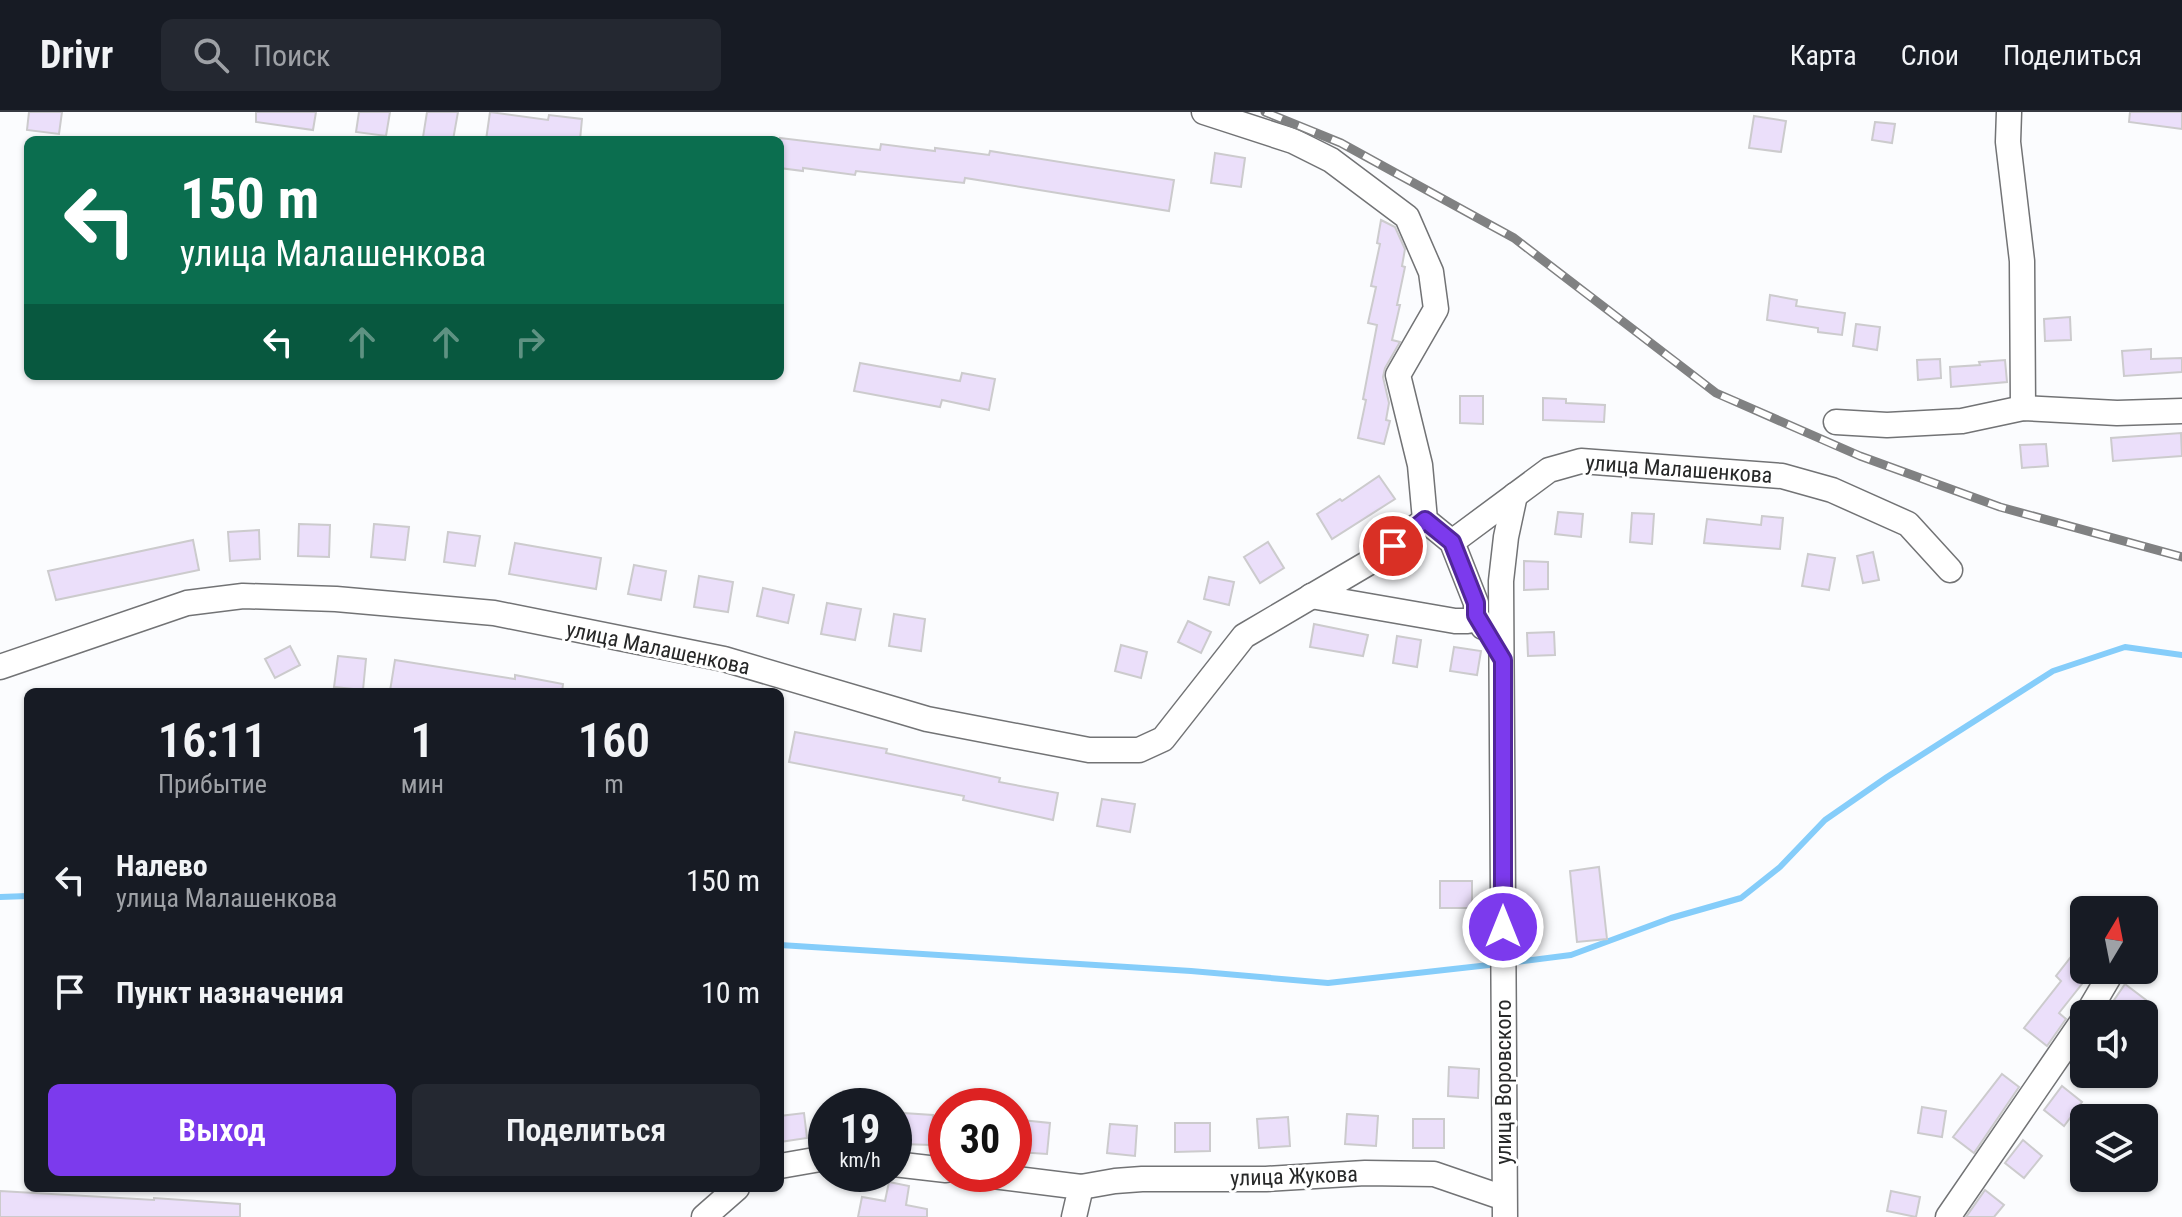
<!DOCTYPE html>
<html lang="ru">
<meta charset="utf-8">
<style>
body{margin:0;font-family:"Roboto Condensed",sans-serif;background:#242831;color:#f1f3f6;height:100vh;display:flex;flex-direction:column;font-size:30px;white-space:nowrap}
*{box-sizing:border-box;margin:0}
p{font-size:26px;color:#9ea1a6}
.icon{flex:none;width:44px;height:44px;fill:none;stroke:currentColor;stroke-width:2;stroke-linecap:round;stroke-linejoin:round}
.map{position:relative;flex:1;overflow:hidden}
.panel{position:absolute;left:24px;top:576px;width:760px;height:504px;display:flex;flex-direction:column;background:#171b24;border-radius:12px;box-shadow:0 2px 6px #0004}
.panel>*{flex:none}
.guide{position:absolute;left:24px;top:24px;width:760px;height:244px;border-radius:12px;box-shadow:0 2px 6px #0004;background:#0b6e4f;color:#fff;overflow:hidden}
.needle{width:52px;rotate:10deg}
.buttons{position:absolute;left:2070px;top:784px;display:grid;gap:16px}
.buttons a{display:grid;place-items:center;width:88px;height:88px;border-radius:12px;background:#171b24;box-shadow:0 2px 6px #0004;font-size:40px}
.speed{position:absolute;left:808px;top:976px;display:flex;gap:16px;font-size:40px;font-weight:700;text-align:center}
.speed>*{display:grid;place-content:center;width:104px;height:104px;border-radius:50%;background:#171b24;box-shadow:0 2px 6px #0004;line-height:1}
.speed small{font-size:20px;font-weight:400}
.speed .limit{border:12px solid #d22;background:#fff;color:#111}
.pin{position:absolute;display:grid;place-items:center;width:68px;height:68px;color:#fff;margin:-34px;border:4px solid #fff;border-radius:50%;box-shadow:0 2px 8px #0007}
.me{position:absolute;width:88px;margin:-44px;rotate:0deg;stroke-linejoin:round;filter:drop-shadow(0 0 6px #0008)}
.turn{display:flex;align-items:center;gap:28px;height:168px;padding:0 24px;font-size:36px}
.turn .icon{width:104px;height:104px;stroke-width:2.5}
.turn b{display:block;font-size:56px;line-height:68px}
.lanes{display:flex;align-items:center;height:76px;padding:0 24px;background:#0003;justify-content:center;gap:40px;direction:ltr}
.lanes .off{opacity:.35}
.eta{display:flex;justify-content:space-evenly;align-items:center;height:136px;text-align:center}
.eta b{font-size:48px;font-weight:600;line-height:56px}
.primary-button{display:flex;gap:16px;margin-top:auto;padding:16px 24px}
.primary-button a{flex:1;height:92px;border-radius:12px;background:#7c3aed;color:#fff;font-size:32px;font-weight:600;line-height:92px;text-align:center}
.primary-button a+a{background:#242831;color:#f1f3f6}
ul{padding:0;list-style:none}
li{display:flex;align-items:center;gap:24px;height:112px;padding:0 24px}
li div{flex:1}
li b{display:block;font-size:30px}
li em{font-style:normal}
header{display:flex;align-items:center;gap:48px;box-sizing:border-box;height:112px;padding:0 40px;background:#171b24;border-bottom:2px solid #363941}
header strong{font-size:38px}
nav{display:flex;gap:44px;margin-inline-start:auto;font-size:28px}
.search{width:560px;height:72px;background:#242831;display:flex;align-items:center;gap:20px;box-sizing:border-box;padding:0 28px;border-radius:12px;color:#9ea1a6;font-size:30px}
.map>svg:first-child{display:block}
</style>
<header>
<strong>Drivr</strong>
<div class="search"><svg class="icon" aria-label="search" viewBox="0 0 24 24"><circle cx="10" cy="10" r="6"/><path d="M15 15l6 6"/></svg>Поиск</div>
<nav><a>Карта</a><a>Слои</a><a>Поделиться</a></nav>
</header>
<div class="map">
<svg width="2182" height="1105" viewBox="0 0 2182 1105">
<rect width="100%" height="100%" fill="#fbfcfe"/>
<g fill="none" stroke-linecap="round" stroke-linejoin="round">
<g stroke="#85cdfa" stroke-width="6">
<path d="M 0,785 L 28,784"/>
<path d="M 780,833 L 1191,859 L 1328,871 L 1498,852"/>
<path d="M 1509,851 L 1571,843 L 1671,806 L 1741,786 L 1780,755 L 1825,708 L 1887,665 L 2053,559 L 2125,535 L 2182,543"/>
</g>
</g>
<g fill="#ebdffa" stroke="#cccbcd" stroke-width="2">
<path d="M 29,0 L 62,0 L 59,22 L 27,18 Z"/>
<path d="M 256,0 L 316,0 L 313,18 L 256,10 Z"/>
<path d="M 359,0 L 390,0 L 386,24 L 356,20 Z"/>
<path d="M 427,0 L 458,0 L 453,28 L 423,25 Z"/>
<path d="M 490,0 L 548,8 L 549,3 L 582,7 L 580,28 L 486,28 Z"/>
<path d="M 2130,0 L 2182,0 L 2182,17 L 2129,10 Z"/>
<path d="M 1754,4 L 1786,9 L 1781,40 L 1749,36 Z"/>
<path d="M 1875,10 L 1895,12 L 1892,31 L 1872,28 Z"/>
<path d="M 780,26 L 880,38 L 881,32 L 935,39 L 935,36 L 989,43 L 990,39 L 1174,68 L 1169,99 L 965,66 L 964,71 L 856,59 L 855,63 L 803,56 L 803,59 L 780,56 Z"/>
<path d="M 1215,41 L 1245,46 L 1241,75 L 1211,71 Z"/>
<path d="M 1381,108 L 1395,115 L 1405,137 L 1402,154 L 1405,155 L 1397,193 L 1400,193 L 1392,228 L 1400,230 L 1385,256 L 1383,265 L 1389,291 L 1386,308 L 1390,309 L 1384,332 L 1358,326 L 1366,288 L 1363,287 L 1377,213 L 1368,211 L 1376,175 L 1371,174 L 1380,132 L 1377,131 Z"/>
<path d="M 1770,183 L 1797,188 L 1796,194 L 1845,201 L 1842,223 L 1818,220 L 1818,216 L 1767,208 Z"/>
<path d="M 2070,205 L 2071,228 L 2045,229 L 2044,207 Z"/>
<path d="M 1856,212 L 1880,215 L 1877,238 L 1853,234 Z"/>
<path d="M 2151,237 L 2151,247 L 2182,246 L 2182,260 L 2124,264 L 2122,239 Z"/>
<path d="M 1940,247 L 1941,266 L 1918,268 L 1917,248 Z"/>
<path d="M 2005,248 L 2007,270 L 1951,275 L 1950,255 L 1980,253 L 1979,250 Z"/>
<path d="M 860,251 L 960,269 L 962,261 L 995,267 L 989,298 L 942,288 L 940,295 L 854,279 Z"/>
<path d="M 1460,284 L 1483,284 L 1483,312 L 1460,311 Z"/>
<path d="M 1543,286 L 1566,287 L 1566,291 L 1605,293 L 1604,310 L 1543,308 Z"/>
<path d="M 2181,321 L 2182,344 L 2113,349 L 2111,326 Z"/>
<path d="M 2046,332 L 2048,354 L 2022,356 L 2020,333 Z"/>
<path d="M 1379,364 L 1395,387 L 1332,427 L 1317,402 L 1340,387 L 1342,389 Z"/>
<path d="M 1558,400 L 1583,402 L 1581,425 L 1555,422 Z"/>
<path d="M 1632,401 L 1654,402 L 1652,432 L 1630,430 Z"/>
<path d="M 1762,404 L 1783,406 L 1780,437 L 1704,431 L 1707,407 L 1761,413 Z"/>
<path d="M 299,412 L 330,413 L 329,445 L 298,444 Z"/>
<path d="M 374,412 L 409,415 L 405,448 L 371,445 Z"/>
<path d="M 259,418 L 260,447 L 230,449 L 228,420 Z"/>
<path d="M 448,420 L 480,424 L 475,454 L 444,450 Z"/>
<path d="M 193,428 L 199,458 L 56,488 L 48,459 Z"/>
<path d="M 1268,430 L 1284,456 L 1260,471 L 1244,445 Z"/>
<path d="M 515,431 L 601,446 L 596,477 L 509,462 Z"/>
<path d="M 1873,440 L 1879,468 L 1863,471 L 1857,444 Z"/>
<path d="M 1808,442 L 1835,446 L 1829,478 L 1802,474 Z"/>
<path d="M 1524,449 L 1548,450 L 1548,477 L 1524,478 Z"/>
<path d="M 634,453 L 666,459 L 661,488 L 628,482 Z"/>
<path d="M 699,464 L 733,470 L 728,500 L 694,495 Z"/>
<path d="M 1209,465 L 1234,470 L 1229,493 L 1204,487 Z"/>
<path d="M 763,476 L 794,483 L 788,511 L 757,504 Z"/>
<path d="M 827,491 L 861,497 L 855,528 L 821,522 Z"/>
<path d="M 894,502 L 925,507 L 921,539 L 889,534 Z"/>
<path d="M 1188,509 L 1211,520 L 1201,541 L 1178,530 Z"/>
<path d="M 1314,512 L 1368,523 L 1363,544 L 1310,535 Z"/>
<path d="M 1554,520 L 1555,543 L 1528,544 L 1527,521 Z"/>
<path d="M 1397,524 L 1421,528 L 1417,555 L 1393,551 Z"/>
<path d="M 1121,533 L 1147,540 L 1141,566 L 1115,559 Z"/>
<path d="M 290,534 L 300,553 L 275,566 L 265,547 Z"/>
<path d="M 1454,535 L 1481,539 L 1477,563 L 1450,559 Z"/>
<path d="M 338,544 L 366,547 L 363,578 L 334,575 Z"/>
<path d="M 395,548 L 515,567 L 515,563 L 563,572 L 562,580 L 390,579 Z"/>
<path d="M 795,620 L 887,637 L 886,641 L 1000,666 L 999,670 L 1058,681 L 1053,708 L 963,688 L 964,684 L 789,650 Z"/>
<path d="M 1102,687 L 1135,692 L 1130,720 L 1097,714 Z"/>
<path d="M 1599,755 L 1607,827 L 1577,830 L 1570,759 Z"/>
<rect x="1440" y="769" width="32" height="27"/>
<path d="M 2074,841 L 2084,849 L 2084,858 L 2093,858 L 2059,901 L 2066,907 L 2047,934 L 2024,916 L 2061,869 L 2056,864 Z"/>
<path d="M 2125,872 L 2146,888 L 2135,902 L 2115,902 L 2108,897 Z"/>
<path d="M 1449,955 L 1479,957 L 1478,986 L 1448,984 Z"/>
<path d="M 2002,962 L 2019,975 L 1974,1041 L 1953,1025 Z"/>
<path d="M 2062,974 L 2082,990 L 2064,1014 L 2044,998 Z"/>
<path d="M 1922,995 L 1946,999 L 1942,1025 L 1918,1021 Z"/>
<path d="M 804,1001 L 807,1026 L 780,1030 L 780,1004 Z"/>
<path d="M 903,1001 L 933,1003 L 932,1033 L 901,1032 Z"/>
<path d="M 1347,1002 L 1378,1004 L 1376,1034 L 1345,1032 Z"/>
<path d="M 1288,1005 L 1290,1034 L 1259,1036 L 1257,1007 Z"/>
<rect x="1413" y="1007" width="31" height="29"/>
<path d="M 1021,1008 L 1050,1011 L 1047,1042 L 1018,1040 Z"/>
<path d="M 1175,1011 L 1210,1011 L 1210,1039 L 1175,1040 Z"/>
<path d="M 1110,1012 L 1137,1014 L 1135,1044 L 1107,1041 Z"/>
<path d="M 2023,1028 L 2042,1044 L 2024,1066 L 2005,1051 Z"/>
<path d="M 889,1070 L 909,1074 L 906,1093 L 927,1097 L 927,1105 L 858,1105 L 862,1085 L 885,1089 Z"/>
<path d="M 1985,1078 L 2004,1093 L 1994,1105 L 1966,1105 Z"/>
<path d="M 0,1079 L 154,1088 L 154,1086 L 240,1092 L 240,1105 L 0,1105 Z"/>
<path d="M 1891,1079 L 1920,1085 L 1916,1105 L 1887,1099 Z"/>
</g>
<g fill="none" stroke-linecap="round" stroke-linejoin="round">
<defs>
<g id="minor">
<path d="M 1204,0 L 1293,29 L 1331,48 L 1407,105 L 1431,160 L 1436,197 L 1398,263 L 1420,353 L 1425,408 L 1452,430 L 1476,491 L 1476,503"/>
<path d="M 2009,0 L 2008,30 L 2022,149 L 2023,296"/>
<path d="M 1836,310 L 1887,313 L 1962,309 L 2023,296 L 2117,301 L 2182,299"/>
<path d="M 1452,430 L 1549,358 L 1581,349 L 1782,364 L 1832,378 L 1908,412 L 1950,458"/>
<path d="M 1311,484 L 1455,509 L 1468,509 L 1476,503 L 1483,515"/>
<path d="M 0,555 L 187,491 L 243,484 L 336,487 L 494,501 L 724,547 L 927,607 L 1089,638 L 1139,638 L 1163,627 L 1244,524 L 1375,447 L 1425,408"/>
<path d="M 2087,902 L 2113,858"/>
<path d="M 894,1052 L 946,1058"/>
<path d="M 780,1054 L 826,1046"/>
<path d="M 977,1062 L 1081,1075 L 1074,1105"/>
<path d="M 1081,1075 L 1115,1069 L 1142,1067 L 1266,1067 L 1365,1061 L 1434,1062 L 1504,1086"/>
<path d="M 704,1105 L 737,1076"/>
<path d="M 1505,1105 L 1501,469 L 1506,425 L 1515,383"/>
<path d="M 1948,1105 L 2084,907"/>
</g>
</defs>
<use href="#minor" stroke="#727375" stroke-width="27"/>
<use href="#minor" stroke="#fff" stroke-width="24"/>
<defs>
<path id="rail" d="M 1265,0 L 1341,31 L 1514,126 L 1716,281 L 1860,344 L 2000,395 L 2182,445"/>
</defs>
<use href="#rail" stroke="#808182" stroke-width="9"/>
<use href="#rail" stroke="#fff" stroke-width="6" stroke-dasharray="18" stroke-linecap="butt"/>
</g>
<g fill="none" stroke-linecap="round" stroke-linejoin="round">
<defs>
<path id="route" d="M 1393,434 L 1425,408 L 1452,430 L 1476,491 L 1476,503 L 1503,548 L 1503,815"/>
</defs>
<use href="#route" stroke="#51269a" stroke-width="20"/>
<use href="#route" stroke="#7c3aed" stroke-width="14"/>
</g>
<g text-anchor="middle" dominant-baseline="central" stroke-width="6" stroke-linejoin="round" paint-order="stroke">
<g font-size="22" fill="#272828" stroke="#fff">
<text transform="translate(1679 357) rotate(4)">улица Малашенкова</text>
<text transform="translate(658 536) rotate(12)">улица Малашенкова</text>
<text transform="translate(1503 970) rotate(-90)">улица Воровского</text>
<text transform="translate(1294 1064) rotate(-2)">улица Жукова</text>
</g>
</g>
</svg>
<div class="buttons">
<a><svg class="needle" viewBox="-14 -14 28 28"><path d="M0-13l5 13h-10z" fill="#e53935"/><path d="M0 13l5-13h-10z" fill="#9ea1a6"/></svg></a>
<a><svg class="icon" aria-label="sound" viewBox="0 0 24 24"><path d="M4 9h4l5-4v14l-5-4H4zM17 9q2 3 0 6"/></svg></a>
<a><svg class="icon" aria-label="layers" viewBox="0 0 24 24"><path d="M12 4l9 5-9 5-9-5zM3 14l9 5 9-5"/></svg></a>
</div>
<div class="speed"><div>19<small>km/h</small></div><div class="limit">30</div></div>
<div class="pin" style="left:1393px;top:434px;background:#d93025"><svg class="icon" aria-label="arrive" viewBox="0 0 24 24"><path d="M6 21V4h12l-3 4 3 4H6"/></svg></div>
<svg class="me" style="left:1503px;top:815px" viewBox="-20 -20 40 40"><circle r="17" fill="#7c3aed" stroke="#fff" stroke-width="3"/><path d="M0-11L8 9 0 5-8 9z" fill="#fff"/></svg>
<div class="guide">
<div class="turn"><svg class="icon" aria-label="left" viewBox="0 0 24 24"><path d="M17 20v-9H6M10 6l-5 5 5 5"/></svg><div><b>150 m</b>улица Малашенкова</div></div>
<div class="lanes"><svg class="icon" aria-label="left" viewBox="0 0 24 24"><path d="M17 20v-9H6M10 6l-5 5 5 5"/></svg><svg class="icon off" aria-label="ahead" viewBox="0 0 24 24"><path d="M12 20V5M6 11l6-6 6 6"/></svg><svg class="icon off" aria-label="ahead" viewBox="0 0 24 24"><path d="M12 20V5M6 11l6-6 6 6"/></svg><svg class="icon off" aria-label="right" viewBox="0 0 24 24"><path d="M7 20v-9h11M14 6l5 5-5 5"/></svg></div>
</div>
<section class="panel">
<div class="eta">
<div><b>16:11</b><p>Прибытие</p></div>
<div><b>1</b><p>мин</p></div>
<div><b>160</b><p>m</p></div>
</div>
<ul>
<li><svg class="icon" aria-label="left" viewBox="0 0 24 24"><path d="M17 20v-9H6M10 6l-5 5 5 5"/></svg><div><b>Налево</b><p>улица Малашенкова</p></div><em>150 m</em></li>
<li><svg class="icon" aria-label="arrive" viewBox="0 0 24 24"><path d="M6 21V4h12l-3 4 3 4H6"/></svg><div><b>Пункт назначения</b></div><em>10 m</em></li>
</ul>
<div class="primary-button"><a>Выход</a><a>Поделиться</a></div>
</section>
</div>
